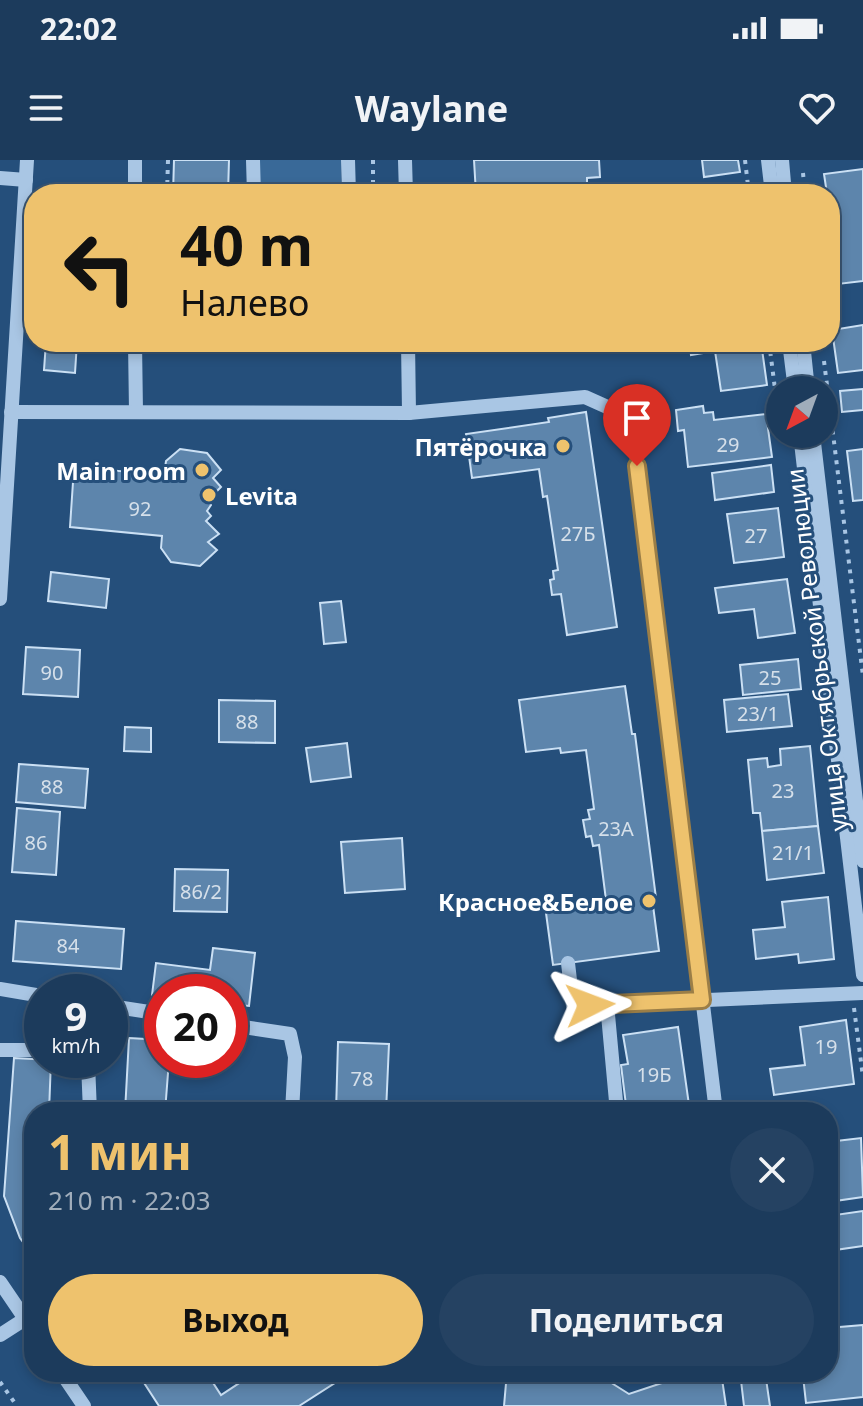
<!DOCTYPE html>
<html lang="ru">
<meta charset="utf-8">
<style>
body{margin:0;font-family:"Noto Sans",sans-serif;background:#254262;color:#f1f3f6;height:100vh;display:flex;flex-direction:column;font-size:30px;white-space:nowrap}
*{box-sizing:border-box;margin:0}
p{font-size:26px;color:#a0adbb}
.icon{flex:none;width:44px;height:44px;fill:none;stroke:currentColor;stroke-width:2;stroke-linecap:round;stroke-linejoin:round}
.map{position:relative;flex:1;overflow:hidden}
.sheet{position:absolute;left:24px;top:942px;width:814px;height:280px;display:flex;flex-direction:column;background:#1c3b5c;border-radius:32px;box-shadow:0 4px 12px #0003,0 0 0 2px #3a5572}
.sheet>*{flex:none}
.guide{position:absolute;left:24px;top:24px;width:816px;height:168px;border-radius:32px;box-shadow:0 4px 12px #0003,0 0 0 2px #3a5572;background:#eec26d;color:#111;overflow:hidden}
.needle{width:52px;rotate:221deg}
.buttons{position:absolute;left:766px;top:216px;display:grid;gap:16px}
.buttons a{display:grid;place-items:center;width:72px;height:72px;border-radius:50%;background:#1c3b5c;box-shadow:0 4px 12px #0003,0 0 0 2px #3a5572;font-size:40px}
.speed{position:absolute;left:24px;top:814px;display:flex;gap:16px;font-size:40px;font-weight:700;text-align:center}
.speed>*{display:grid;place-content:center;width:104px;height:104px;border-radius:50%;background:#1c3b5c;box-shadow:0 4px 12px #0003,0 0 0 2px #3a5572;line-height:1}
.speed small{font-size:20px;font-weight:400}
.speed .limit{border:12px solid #d22;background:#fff;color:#111}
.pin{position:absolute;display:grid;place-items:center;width:68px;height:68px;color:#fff;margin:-82px -34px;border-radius:50% 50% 50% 0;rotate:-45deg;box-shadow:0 0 8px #0007}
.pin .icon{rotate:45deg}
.me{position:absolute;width:88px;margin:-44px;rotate:87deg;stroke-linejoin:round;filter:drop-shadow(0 0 6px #0008)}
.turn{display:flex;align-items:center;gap:28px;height:168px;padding:0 24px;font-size:36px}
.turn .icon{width:104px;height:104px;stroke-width:2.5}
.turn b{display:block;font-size:56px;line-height:68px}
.round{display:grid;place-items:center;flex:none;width:84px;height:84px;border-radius:42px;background:#254262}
.head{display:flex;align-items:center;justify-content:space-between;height:136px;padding:0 24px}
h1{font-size:48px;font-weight:700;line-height:60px;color:#eec26d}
.button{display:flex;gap:16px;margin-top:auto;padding:16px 24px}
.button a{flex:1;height:92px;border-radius:48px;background:#eec26d;color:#111;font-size:32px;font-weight:700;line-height:92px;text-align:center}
.button a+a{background:#254262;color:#f1f3f6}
.status{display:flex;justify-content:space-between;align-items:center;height:56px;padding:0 40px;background:#1c3b5c;direction:ltr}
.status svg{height:22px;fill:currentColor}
header{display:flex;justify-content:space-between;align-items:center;height:104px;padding:0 24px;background:#1c3b5c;font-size:36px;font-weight:700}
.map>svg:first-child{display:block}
</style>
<div class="status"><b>22:02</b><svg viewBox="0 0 49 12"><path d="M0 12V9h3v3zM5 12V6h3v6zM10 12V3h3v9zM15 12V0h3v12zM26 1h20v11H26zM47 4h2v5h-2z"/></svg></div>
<header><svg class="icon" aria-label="menu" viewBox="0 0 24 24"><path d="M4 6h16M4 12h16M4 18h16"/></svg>Waylane<svg class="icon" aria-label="heart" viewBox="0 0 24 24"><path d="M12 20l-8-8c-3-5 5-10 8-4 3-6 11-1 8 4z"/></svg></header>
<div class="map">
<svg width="863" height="1246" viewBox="0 0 863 1246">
<rect width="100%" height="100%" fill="#254f7b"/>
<rect fill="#396998" x="260" y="0" width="81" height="34"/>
<g fill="#5d85ac" stroke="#cbe0f4" stroke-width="2">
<path d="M 174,0 L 229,0 L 228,34 L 173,34 Z"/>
<path d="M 474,0 L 599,0 L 600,17 L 587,18 L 587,34 L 476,34 Z"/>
<path d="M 702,0 L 738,0 L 740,12 L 704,17 Z"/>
<path d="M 863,9 L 863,121 L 838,124 L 830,59 L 830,34 L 827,34 L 824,14 Z"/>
<path d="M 863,165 L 863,210 L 838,213 L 832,170 Z"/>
<path d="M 46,182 L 77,182 L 75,213 L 44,210 Z"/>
<path d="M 462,182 L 575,182 L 463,187 Z"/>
<path d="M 689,182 L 761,182 L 767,225 L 721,231 L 715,191 L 691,195 Z"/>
<path d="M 863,229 L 863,250 L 842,252 L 840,231 Z"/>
<path d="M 703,246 L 704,253 L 713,252 L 714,260 L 766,254 L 772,297 L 688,307 L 684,270 L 678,271 L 676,250 Z"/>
<path d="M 586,252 L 617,467 L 567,475 L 561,434 L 552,435 L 550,420 L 554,419 L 553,411 L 558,410 L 547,336 L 543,337 L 539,309 L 472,318 L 466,274 L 549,262 L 548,258 Z"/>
<path d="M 180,289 L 207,293 L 221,310 L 213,318 L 221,327 L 208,340 L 211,345 L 207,351 L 211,356 L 206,361 L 219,374 L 208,382 L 217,390 L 200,406 L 171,402 L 161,388 L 162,376 L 70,367 L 74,307 L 164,315 L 166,301 Z"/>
<path d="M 863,289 L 863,340 L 853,341 L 847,291 Z"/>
<path d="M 771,305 L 774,332 L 715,340 L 712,313 Z"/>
<path d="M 778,348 L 784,397 L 734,403 L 727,354 Z"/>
<path d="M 51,412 L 109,419 L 106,448 L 48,441 Z"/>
<path d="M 787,419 L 795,473 L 758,478 L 754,449 L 719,453 L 715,428 Z"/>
<path d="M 341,441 L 346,482 L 324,484 L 320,443 Z"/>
<path d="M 26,487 L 80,490 L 78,537 L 23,534 Z"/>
<path d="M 798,499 L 801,529 L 743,535 L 740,505 Z"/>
<path d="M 625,526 L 632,574 L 635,574 L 656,738 L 652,738 L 659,791 L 553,805 L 546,753 L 580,749 L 580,743 L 606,740 L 599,685 L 593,686 L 591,676 L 586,677 L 583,660 L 590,659 L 588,650 L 594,649 L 586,590 L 561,593 L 560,588 L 526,592 L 519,540 Z"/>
<path d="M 788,534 L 792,566 L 727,572 L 724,540 Z"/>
<path d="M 219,540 L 275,541 L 275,583 L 219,582 Z"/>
<path d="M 125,567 L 151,568 L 151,592 L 124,591 Z"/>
<path d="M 347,583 L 351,617 L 311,622 L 306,588 Z"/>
<path d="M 810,586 L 818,666 L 762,671 L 760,653 L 753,653 L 748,600 L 767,598 L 768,607 L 781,605 L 780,589 Z"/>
<path d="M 19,604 L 88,609 L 85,648 L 16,642 Z"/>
<path d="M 17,648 L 60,652 L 56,715 L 12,712 Z"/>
<path d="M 818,666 L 824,713 L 767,720 L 762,671 Z"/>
<path d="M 402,678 L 405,729 L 345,733 L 341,682 Z"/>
<path d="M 175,709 L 228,710 L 227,752 L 174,751 Z"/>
<path d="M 828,737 L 834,799 L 799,803 L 798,794 L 756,799 L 753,770 L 785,767 L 782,742 Z"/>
<path d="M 16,761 L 124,769 L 121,809 L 13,801 Z"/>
<path d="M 213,788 L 255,793 L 249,846 L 230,844 L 230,832 L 162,832 L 162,836 L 152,835 L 156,803 L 210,810 Z"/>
<path d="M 846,860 L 854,924 L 774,935 L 770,909 L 805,905 L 800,867 Z"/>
<path d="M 678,867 L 690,952 L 635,952 L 634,944 L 626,945 L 621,905 L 628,904 L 623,875 Z"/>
<path d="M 129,878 L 162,880 L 162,900 L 169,900 L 165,952 L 125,952 Z"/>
<path d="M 338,882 L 389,884 L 386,952 L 336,952 Z"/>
<path d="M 14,898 L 51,900 L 49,952 L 34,952 L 34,1097 L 20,1078 L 4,1036 Z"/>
<path d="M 861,978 L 863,1037 L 828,1042 L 828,982 Z"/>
<path d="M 863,1051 L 863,1086 L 828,1091 L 828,1056 Z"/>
<path d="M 863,1165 L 863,1237 L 806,1243 L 803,1216 L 828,1213 L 828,1168 Z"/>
<path d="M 137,1212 L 206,1212 L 221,1235 L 256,1212 L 352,1212 L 299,1246 L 159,1246 Z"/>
<path d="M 507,1212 L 594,1212 L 629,1234 L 677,1218 L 676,1212 L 721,1212 L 726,1246 L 504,1246 Z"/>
<path d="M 740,1212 L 765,1212 L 770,1246 L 744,1246 Z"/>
</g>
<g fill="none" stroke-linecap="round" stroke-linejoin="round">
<g stroke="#a9c6e4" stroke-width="4" stroke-dasharray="4 6" stroke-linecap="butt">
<path d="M 745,0 L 749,34"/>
<path d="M 803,13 L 805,34"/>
<path d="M 167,34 L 168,0"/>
<path d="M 373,34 L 373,0"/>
<path d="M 769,182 L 780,268"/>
<path d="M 824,201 L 863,516"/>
<path d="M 854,848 L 863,917"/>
<path d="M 0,1222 L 17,1246"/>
</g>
<g stroke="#a9c6e4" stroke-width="14">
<path d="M 135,0 L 135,34"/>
<path d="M 253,0 L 254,34"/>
<path d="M 348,0 L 349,34"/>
<path d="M 405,0 L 406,34"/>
<path d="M 768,0 L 772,34"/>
<path d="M 782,0 L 785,34"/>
<path d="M 0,18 L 26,20"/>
<path d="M 135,182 L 136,252"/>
<path d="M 408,182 L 409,253"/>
<path d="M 789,182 L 795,230"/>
<path d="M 803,182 L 808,230"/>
<path d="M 11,252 L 409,253 L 585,237 L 614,250 L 634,275 L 716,952"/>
<path d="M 800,274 L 863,815"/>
<path d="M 813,274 L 863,701"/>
<path d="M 0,439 L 27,0"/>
<path d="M 568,803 L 573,846 L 863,833"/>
<path d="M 0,829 L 42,836"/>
<path d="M 607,844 L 617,952"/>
<path d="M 110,846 L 162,854"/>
<path d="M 230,865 L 290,874 L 295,897 L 292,952"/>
<path d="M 0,890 L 42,890"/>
<path d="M 82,900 L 88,903 L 90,952"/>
<path d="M 0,1122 L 34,1172"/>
<path d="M 0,1175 L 25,1159"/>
<path d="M 61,1212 L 84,1246"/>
</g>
</g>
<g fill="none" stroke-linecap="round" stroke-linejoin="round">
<defs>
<path id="route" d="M 590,845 L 702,840 L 637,306"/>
</defs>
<use href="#route" stroke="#9b7e47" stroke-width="20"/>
<use href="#route" stroke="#eec26d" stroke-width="14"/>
</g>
<g fill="#eec26d" stroke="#254f7b" stroke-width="3">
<circle cx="563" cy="286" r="8"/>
<circle cx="202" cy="310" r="8"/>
<circle cx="209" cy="335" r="8"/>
<circle cx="649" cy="741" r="8"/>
</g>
<g text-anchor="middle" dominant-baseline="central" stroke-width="6" stroke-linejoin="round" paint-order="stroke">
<g font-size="20" fill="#d6e0ea">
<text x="728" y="284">29</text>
<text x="140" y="348">92</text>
<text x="578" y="373">27Б</text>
<text x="756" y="375">27</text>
<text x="52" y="512">90</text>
<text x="770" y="517">25</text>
<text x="758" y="553">23/1</text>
<text x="247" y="561">88</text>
<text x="52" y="626">88</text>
<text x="783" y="630">23</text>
<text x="616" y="668">23А</text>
<text x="36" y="682">86</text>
<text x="793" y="692">21/1</text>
<text x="201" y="731">86/2</text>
<text x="68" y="785">84</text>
<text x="826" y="886">19</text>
<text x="654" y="914">19Б</text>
<text x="362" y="918">78</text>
</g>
<g font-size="24" font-weight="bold" fill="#fff" stroke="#254f7b" text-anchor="end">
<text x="547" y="286">Пятёрочка</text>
<text x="186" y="310">Main room</text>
<text x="225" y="335" text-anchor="start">Levita</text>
<text x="633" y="741">Красное&amp;Белое</text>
</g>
<g font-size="24" fill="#fff" stroke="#254f7b">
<text transform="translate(816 490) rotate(-97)">улица Октябрьской Революции</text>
</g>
</g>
</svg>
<div class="buttons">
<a><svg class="needle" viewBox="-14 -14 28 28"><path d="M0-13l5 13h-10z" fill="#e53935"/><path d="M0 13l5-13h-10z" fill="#a0adbb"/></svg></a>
</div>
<div class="speed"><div>9<small>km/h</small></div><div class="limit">20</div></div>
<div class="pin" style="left:637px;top:306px;background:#d93025"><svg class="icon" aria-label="arrive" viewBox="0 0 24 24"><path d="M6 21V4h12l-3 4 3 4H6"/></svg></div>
<svg class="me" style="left:590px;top:845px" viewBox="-20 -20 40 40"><path d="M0-17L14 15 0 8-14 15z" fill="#eec26d" stroke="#fff" stroke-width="4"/></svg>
<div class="guide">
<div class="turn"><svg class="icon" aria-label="left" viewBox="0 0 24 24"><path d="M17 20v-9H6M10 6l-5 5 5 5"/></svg><div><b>40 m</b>Налево</div></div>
</div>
<section class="sheet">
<div class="head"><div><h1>1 мин</h1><p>210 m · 22:03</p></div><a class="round"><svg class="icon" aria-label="close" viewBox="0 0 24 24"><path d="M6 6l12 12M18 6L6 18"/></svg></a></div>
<div class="button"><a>Выход</a><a>Поделиться</a></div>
</section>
</div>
